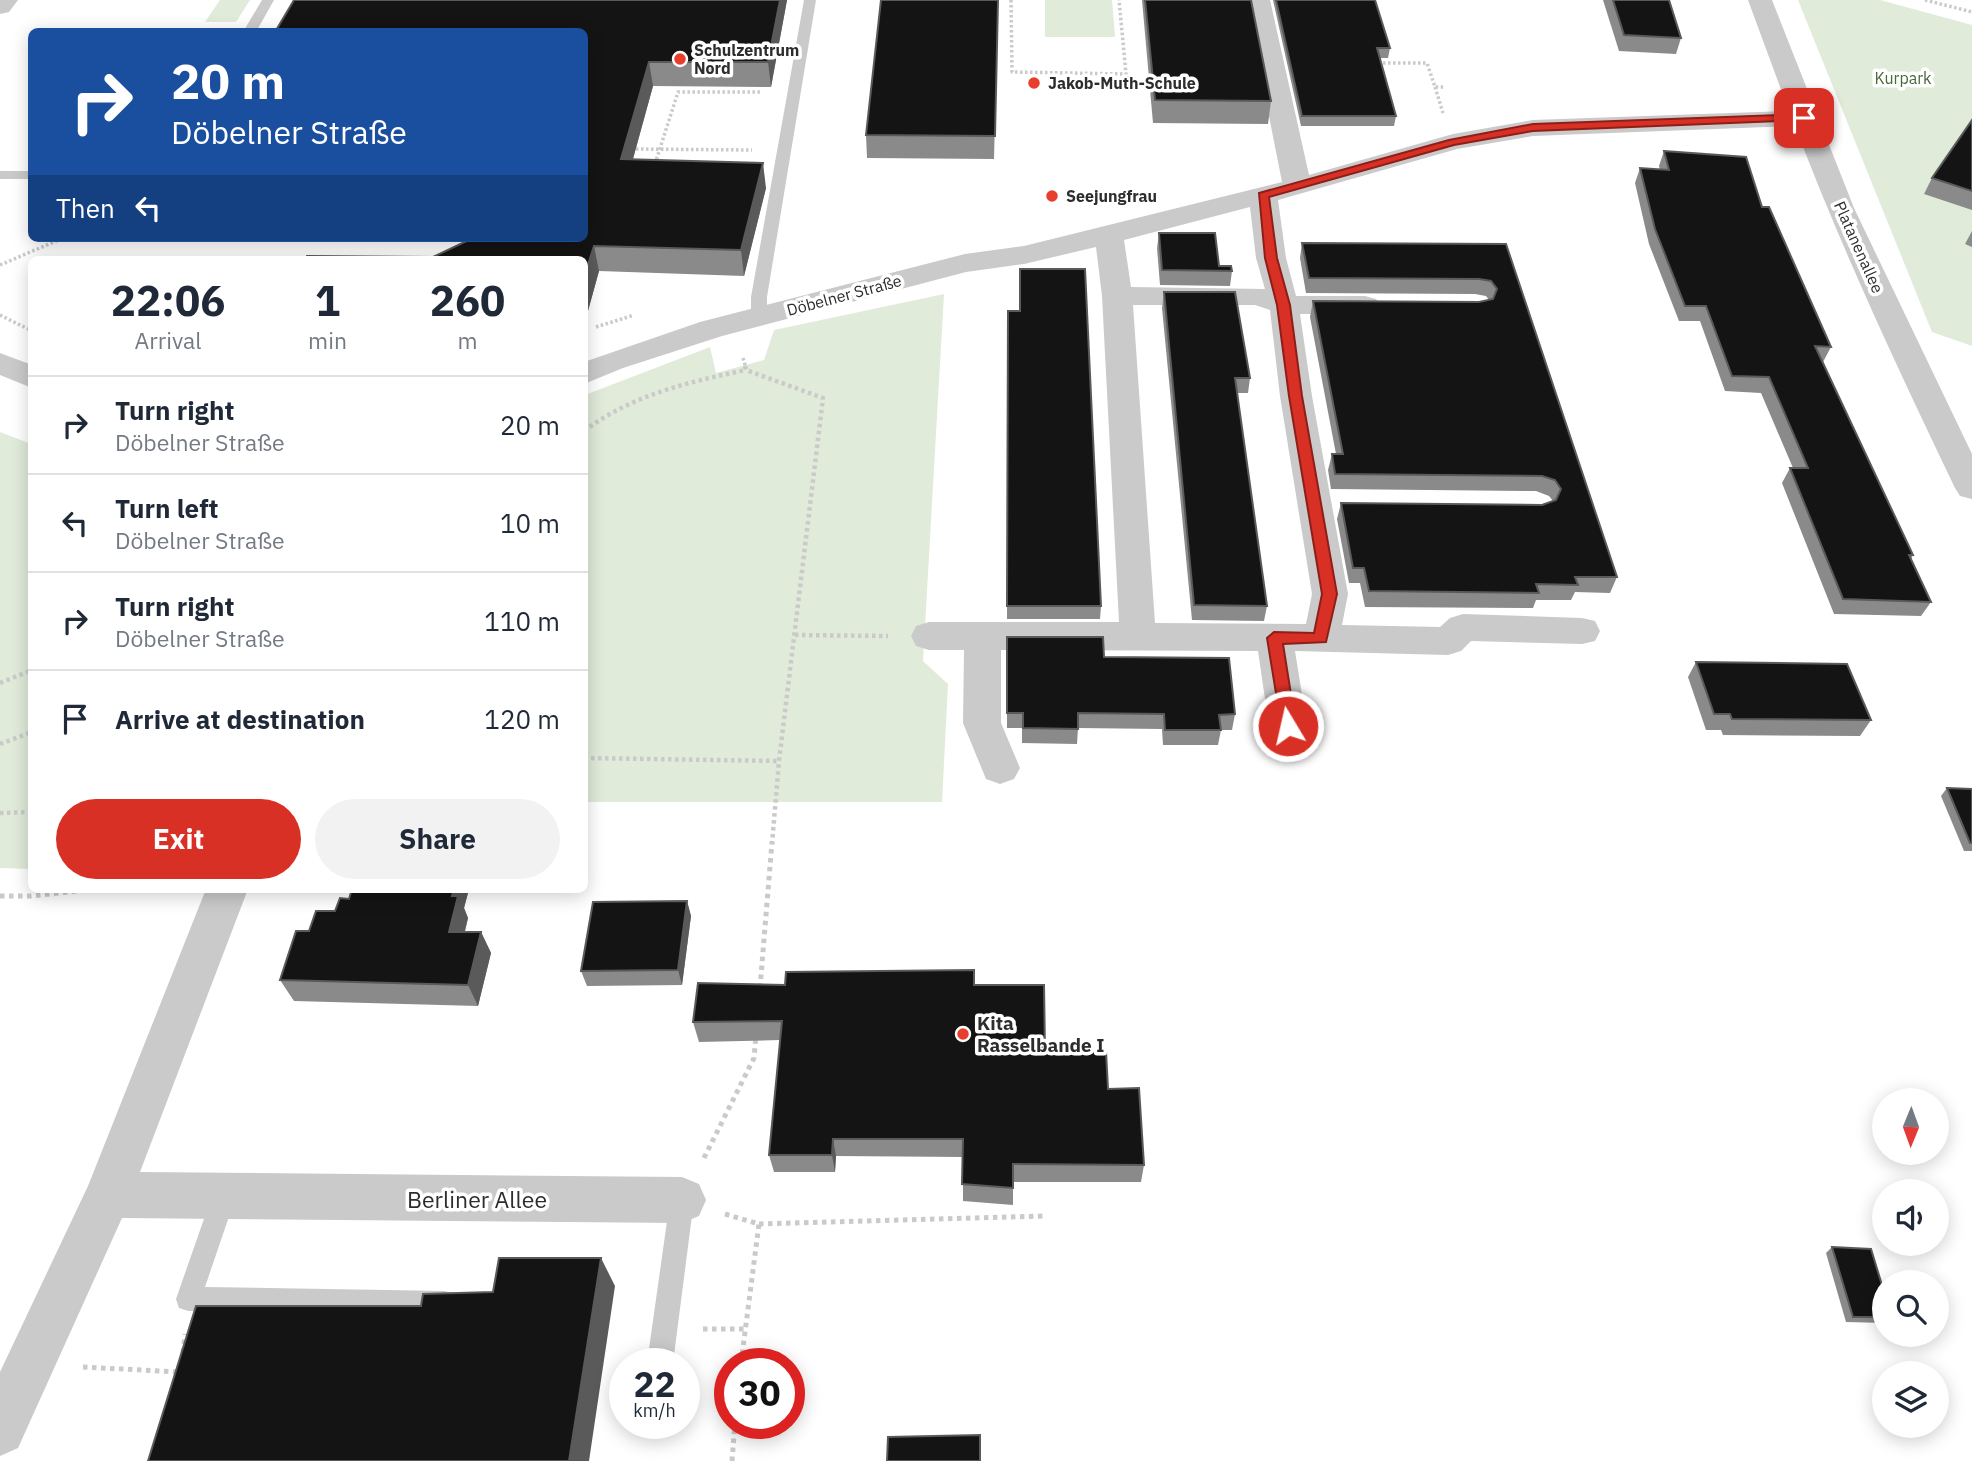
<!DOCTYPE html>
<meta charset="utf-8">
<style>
body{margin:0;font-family:"IBM Plex Sans",sans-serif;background:#f2f2f3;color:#1f2937;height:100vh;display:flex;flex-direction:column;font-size:26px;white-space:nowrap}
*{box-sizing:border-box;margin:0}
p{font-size:23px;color:#747a83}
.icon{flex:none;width:38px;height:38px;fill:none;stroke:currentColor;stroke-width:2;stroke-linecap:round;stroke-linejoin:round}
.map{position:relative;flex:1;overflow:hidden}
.sheet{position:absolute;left:28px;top:256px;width:560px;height:637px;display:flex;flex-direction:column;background:#fff;border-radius:10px;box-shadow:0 4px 18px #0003}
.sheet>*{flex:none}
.hud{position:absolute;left:28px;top:28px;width:560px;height:214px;border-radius:10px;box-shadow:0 4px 18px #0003;background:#1a4fa0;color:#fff;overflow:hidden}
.needle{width:46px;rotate:181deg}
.controls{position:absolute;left:1872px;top:1088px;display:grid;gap:14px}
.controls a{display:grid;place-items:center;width:77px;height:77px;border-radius:50%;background:#fff;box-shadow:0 4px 18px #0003;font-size:35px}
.speed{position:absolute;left:609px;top:1348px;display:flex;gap:14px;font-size:35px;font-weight:700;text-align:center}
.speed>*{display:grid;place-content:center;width:91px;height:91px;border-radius:50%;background:#fff;box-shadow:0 4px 18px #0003;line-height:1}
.speed small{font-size:18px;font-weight:400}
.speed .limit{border:10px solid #d22;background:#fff;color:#111}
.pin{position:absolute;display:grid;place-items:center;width:60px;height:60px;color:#fff;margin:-30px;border-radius:14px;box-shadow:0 4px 10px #0006}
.me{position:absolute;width:77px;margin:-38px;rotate:351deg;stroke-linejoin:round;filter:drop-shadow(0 0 5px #0008)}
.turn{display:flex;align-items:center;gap:24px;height:147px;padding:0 28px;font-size:32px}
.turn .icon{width:91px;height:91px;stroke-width:2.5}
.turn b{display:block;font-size:49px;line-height:60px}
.then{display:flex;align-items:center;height:66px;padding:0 28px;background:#0003;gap:14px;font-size:26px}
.eta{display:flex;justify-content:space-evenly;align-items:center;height:119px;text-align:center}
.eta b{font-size:42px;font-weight:700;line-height:49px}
.cta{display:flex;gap:14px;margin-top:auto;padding:14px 28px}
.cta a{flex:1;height:80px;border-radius:42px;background:#d93025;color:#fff;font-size:28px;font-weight:700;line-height:80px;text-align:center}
.cta a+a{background:#f2f2f3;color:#1f2937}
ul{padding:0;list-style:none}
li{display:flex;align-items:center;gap:21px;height:98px;padding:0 28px;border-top:2px solid #e0e1e3}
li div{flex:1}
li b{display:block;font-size:26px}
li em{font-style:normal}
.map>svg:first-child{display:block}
</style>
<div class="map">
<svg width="1972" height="1461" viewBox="0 0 1972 1461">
<rect width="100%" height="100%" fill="#fff"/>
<g fill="#e0ebda">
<path d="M 220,0 L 250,0 L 236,22 L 205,22 Z"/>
<path d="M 1045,0 L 1112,0 L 1115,37 L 1045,37 Z"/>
<path d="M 1798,0 L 1880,0 L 1972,25 L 1972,346 L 1932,332 Z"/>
<path d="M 944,294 L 923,661 L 948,684 L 942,802 L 585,802 L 585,395 L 710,347 L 716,373 L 764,360 L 774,330 Z"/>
<path d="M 0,432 L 31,444 L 31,869 L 0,868 Z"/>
</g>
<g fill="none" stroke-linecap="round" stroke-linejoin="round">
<g stroke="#cacaca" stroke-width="3.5" stroke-dasharray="2.5 2.5" stroke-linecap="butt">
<path d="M 1011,0 L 1012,72 L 1126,74 L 1119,0"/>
<path d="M 1925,0 L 1972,12"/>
<path d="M 1378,63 L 1427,63 L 1435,87 L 1444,87"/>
<path d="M 1435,87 L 1443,113"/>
<path d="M 631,149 L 752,150"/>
<path d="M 655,164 L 678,92 L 762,92"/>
<path d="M 0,265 L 63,238"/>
<path d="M 0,315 L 32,331"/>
<path d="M 596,327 L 634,315"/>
<path d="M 743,358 L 746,368"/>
</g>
<g stroke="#cacaca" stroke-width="4.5" stroke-dasharray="3.5 3.5" stroke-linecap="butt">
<path d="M 745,366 L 746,370 L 823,398 L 779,761 L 772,844"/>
<path d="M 584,431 C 632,395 688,382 746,370"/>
<path d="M 795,635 L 888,636"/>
<path d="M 0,683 L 32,670"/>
<path d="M 0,744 L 32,732"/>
<path d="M 584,758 L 779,761"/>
<path d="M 0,813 L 32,812"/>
</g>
<g stroke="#cacaca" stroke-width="5" stroke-dasharray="4.5 4.5" stroke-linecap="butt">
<path d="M 0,896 L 31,896 L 93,889"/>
<path d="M 760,988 L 772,842"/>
<path d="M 704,1158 L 754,1058 L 756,1035"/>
<path d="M 725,1214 L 759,1224 L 741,1363"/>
<path d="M 759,1224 L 1044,1216"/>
<path d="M 703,1329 L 745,1329"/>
<path d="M 183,1353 L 185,1334"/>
<path d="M 83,1367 L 179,1372"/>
<path d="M 732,1461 L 735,1423"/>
</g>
<g fill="#cacaca" fill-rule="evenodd">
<path d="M 262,0 L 274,0 L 256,32 L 243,32 Z"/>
<path d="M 804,0 L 816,0 L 767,297 L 767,317 L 759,322 L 751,317 L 751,297 Z"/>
<rect x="0" y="171" width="32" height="8"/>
<path d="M 224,1185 L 232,1188 L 236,1196 L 205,1287 L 445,1291 L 454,1294 L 457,1303 L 454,1312 L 445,1315 L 188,1311 L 179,1308 L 176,1299 L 212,1196 L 216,1188 Z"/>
<path d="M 682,1189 L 690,1192 L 694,1200 L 673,1363 L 647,1363 L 670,1200 L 674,1192 Z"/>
</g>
<g fill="#cacaca" fill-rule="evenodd">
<path d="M 0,0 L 18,0 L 9,12 L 0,14 Z"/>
<path d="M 1246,0 L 1270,0 L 1309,175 L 1453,134 L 1533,120 L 1789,111 L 1748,0 L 1772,0 L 1854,208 L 1972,454 L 1972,499 L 1960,496 L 1955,488 C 1898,369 1842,250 1795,126 L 1533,136 L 1457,149 L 1278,200 L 1286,258 L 1296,296 L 1365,296 L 1376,299 L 1380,305 L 1376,311 L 1365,314 L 1300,314 L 1312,396 L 1348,594 L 1342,625 L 1440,627 L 1450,618 L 1463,614 L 1582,618 L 1595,621 L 1600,631 L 1595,641 L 1582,644 L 1471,641 L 1461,651 L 1448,655 L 1295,651 L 1307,726 L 1302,737 L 1288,741 L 1274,737 L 1269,726 L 1258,651 L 1001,650 L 1001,723 L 1020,768 L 1014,779 L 1000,784 L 986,779 L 963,723 L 964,650 L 929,650 L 916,646 L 911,636 L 916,626 L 929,622 L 1119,622 L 1102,296 L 1096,247 L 1024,264 L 966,272 L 722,336 L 623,368 L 584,384 L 584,362 L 700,322 L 965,254 L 1024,246 L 1282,182 ZM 1250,207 L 1256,258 L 1265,289 L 1131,287 L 1124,240 ZM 1133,305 L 1255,305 L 1270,310 L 1280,396 L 1312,594 L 1306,624 L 1155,623 Z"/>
<path d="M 0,353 L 32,365 L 32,388 L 0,375 Z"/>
<path d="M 206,889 L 248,889 L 140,1172 L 682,1177 L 699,1184 L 706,1200 L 699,1216 L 682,1223 L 122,1218 L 18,1448 L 0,1456 L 0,1372 L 88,1186 Z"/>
</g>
</g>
<g fill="#8a8a8a">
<path d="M 294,0 L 787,0 L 771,87 L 653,86 L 633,159 L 766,188 L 744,276 L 599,271 L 586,318 L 433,257 L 584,238 L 584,32 Z"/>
<path d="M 998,0 L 994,159 L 867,158 L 866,135 Z"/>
<path d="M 1142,0 L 1251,0 L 1271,101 L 1268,124 L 1153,123 Z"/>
<path d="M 1273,0 L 1375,0 L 1390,48 L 1388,58 L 1380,58 L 1396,116 L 1394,126 L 1301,126 Z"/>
<path d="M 1603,0 L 1669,0 L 1681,38 L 1676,54 L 1619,51 Z"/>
<path d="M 1972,120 L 1972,210 L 1924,194 L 1932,178 Z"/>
<path d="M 1664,151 L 1762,207 L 1831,347 L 1823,362 L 1822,362 L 1913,555 L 1911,559 L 1931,602 L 1921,616 L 1834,614 L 1782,483 L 1790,468 L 1793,468 L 1761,393 L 1725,391 L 1700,321 L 1679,321 L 1649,244 L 1635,183 L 1640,168 L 1660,170 L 1659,166 Z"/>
<path d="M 1972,231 L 1972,247 L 1965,244 Z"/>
<path d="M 1159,233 L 1219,266 L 1232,271 L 1230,286 L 1160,285 L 1157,248 Z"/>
<path d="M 1302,243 L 1506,244 L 1617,577 L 1610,593 L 1575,592 L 1571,600 L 1536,600 L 1533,608 L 1365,607 L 1360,583 L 1349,583 L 1337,519 L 1341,503 L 1542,505 L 1553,501 L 1549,496 L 1536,491 L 1331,489 L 1328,470 L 1332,454 L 1336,454 L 1310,317 L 1313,301 L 1479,302 L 1489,300 L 1486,296 L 1475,294 L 1306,293 L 1300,258 Z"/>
<path d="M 1164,292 L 1250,378 L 1248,393 L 1237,393 L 1267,606 L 1264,621 L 1192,620 L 1162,308 Z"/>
<path d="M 1008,311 L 1101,606 L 1100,619 L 1007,619 Z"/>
<path d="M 1007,637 L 1104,657 L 1235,714 L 1232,730 L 1221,730 L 1218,745 L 1163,745 L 1162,729 L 1078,728 L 1077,744 L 1022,743 L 1022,728 L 1007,728 Z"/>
<path d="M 1696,662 L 1871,720 L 1860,736 L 1723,735 L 1721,730 L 1706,730 L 1688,677 Z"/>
<path d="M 1947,788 L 1972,789 L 1972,851 L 1964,851 L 1941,796 Z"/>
<path d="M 352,889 L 469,889 L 464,908 L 468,918 L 465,932 L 481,932 L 491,953 L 478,1006 L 294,1001 L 280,980 L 309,931 L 335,911 L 349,899 Z"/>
<path d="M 687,901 L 691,916 L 682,985 L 587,986 L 581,971 Z"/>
<path d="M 785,985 L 974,985 L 1045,1051 L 1108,1089 L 1144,1165 L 1141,1182 L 1013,1182 L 1013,1205 L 963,1201 L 963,1157 L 836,1156 L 835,1172 L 774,1172 L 769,1155 L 780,1040 L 699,1042 L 693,1022 Z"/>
<path d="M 1832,1247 L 1885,1295 L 1885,1323 L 1846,1322 L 1826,1253 Z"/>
</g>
<g fill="#5a5a5a">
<path d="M 780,0 L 787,0 L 771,87 L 768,62 Z"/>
<path d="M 649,62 L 653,86 L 626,184 L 621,159 Z"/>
<path d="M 763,163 L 766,188 L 744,276 L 741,250 Z"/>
<path d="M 594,246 L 599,271 L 586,318 L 584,319 L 584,277 Z"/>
<path d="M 454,889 L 469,889 L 464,908 L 468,918 L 459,953 L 449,932 L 452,896 Z"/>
<path d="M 687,901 L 691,916 L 682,985 L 678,970 Z"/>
<path d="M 481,932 L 491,953 L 478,1006 L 468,985 Z"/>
<path d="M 833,1139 L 836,1156 L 835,1172 L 832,1155 Z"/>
<path d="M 601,1258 L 615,1286 L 589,1461 L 569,1461 Z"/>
</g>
<g fill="#141414" stroke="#5a5a5a" stroke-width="2">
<path d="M 294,0 L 780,0 L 768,62 L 649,62 L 621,159 L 763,163 L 741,250 L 594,246 L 584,277 L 584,259 L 306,259 L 307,256 L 433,257 L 473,238 L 584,238 L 584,32 L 275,32 Z"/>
<path d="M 881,0 L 998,0 L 995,136 L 866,135 Z"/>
<path d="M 1145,0 L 1251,0 L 1271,101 L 1155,100 Z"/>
<path d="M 1276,0 L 1375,0 L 1390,48 L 1377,48 L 1396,116 L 1302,116 Z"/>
<path d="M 1613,0 L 1669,0 L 1681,38 L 1624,35 Z"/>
<path d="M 1972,120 L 1972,191 L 1932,178 Z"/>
<path d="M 1664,151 L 1746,157 L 1762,207 L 1769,207 L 1831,347 L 1815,346 L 1913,555 L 1909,555 L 1931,602 L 1843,599 L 1790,468 L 1808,468 L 1769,377 L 1732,376 L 1706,306 L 1685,306 L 1655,229 L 1640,168 L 1669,170 Z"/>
<path d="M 1159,233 L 1215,233 L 1219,266 L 1231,266 L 1232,271 L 1162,270 Z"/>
<path d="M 1302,243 L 1506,244 L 1617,577 L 1575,577 L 1578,585 L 1536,584 L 1539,593 L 1369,591 L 1364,568 L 1353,568 L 1341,503 L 1542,505 L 1556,500 L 1561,489 L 1555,480 L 1542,476 L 1335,474 L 1332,454 L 1343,454 L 1313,301 L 1479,302 L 1493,299 L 1497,289 L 1491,281 L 1479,279 L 1309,278 Z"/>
<path d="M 1020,269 L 1085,269 L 1101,606 L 1007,606 L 1008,311 L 1020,311 Z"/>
<path d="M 1164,292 L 1235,292 L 1250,378 L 1235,378 L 1267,606 L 1194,605 Z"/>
<path d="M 1007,637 L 1103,637 L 1104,657 L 1229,658 L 1235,714 L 1219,715 L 1221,730 L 1165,730 L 1164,714 L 1078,713 L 1078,729 L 1023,728 L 1023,713 L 1007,713 Z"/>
<path d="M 1696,662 L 1847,664 L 1871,720 L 1732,719 L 1730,714 L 1714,714 Z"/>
<path d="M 1947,788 L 1972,789 L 1972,843 L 1970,843 Z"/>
<path d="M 352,889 L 454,889 L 452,896 L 458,896 L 449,932 L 481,932 L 468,985 L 280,980 L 296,931 L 309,931 L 316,911 L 335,911 L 340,898 L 349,899 Z"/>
<path d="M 687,901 L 678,970 L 581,971 L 593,902 Z"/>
<path d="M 974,970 L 974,985 L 1044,985 L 1045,1051 L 1106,1051 L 1108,1089 L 1139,1088 L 1144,1165 L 1013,1164 L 1013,1188 L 962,1184 L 963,1139 L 833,1139 L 832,1155 L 769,1155 L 782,1021 L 693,1022 L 698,983 L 785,985 L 786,972 Z"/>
<path d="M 1832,1247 L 1871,1249 L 1885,1295 L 1885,1317 L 1853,1317 Z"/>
<path d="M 499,1258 L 601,1258 L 569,1461 L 148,1461 L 196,1306 L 421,1306 L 423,1294 L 493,1292 Z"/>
<path d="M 980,1435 L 980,1461 L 887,1461 L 888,1437 Z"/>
</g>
<path fill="#d93025" stroke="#8d1f18" stroke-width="2" d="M 1804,114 L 1808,115 L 1808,120 L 1533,131 L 1454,145 L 1269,197 L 1277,258 L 1290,305 L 1302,396 L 1337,594 L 1326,642 L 1283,644 L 1296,726 L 1288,732 L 1282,730 L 1267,638 L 1274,632 L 1314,633 L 1322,594 L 1289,396 L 1277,305 L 1265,258 L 1259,193 L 1449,140 L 1533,124 Z"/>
<g fill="#e73f2b" stroke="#fff" stroke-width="2.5">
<circle cx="680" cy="59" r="7"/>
<circle cx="1034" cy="83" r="7"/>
<circle cx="1052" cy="196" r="7"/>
<circle cx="963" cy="1034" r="7"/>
</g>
<g text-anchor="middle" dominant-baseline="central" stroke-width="7" stroke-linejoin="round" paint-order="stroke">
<g font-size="16" font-weight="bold" fill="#2d2d2d" stroke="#fff" text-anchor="start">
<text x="694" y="50">Schulzentrum<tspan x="694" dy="18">Nord</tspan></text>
<text x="1048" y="83">Jakob-Muth-Schule</text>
<text x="1066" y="196">Seejungfrau</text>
</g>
<g font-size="16" fill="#47693a" stroke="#fff">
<text x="1903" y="78">Kurpark</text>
</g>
<g font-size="16" fill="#2d2d2d" stroke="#fff">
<text transform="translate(1859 247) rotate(66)">Platanenallee</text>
<text transform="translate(844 295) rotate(-15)">Döbelner Straße</text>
</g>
<g font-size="19" font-weight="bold" fill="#2d2d2d" stroke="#fff" text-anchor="start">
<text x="977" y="1023">Kita<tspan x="977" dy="22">Rasselbande I</tspan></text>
</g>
<g font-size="23" fill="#2d2d2d" stroke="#fff">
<text x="477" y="1199">Berliner Allee</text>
</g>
</g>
</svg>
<div class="controls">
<a><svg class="needle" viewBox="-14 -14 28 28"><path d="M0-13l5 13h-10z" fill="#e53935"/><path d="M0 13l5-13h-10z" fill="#747a83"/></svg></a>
<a><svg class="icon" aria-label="sound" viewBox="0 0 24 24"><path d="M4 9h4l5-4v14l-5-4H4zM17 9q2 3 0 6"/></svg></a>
<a><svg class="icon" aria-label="search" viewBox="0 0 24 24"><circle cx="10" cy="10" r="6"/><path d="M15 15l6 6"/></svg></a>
<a><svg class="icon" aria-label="layers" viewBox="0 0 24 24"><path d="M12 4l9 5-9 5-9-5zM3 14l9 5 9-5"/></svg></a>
</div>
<div class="speed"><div>22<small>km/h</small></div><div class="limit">30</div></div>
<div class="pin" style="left:1804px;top:118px;background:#d93025"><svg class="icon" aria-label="arrive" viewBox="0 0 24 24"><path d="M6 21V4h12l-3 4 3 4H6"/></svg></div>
<svg class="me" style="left:1288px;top:726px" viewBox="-20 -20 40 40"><circle r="17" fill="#d93025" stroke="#fff" stroke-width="3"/><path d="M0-11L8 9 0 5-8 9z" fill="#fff"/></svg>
<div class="hud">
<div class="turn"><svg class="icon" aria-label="right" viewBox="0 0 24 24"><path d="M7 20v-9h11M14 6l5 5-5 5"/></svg><div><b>20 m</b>Döbelner Straße</div></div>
<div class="then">Then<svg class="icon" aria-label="left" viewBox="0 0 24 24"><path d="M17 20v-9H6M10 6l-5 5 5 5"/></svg></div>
</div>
<section class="sheet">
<div class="eta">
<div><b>22:06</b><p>Arrival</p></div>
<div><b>1</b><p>min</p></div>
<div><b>260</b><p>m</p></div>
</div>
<ul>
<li><svg class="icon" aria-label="right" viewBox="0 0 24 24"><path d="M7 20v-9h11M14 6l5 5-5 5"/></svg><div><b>Turn right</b><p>Döbelner Straße</p></div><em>20 m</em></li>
<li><svg class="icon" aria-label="left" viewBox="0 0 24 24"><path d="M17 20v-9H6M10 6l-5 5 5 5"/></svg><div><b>Turn left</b><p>Döbelner Straße</p></div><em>10 m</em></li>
<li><svg class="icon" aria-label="right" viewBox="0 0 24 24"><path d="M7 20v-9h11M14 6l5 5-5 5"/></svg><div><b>Turn right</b><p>Döbelner Straße</p></div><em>110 m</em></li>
<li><svg class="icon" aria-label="arrive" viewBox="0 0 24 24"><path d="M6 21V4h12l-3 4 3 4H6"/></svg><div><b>Arrive at destination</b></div><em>120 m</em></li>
</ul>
<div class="cta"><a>Exit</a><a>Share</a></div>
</section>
</div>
